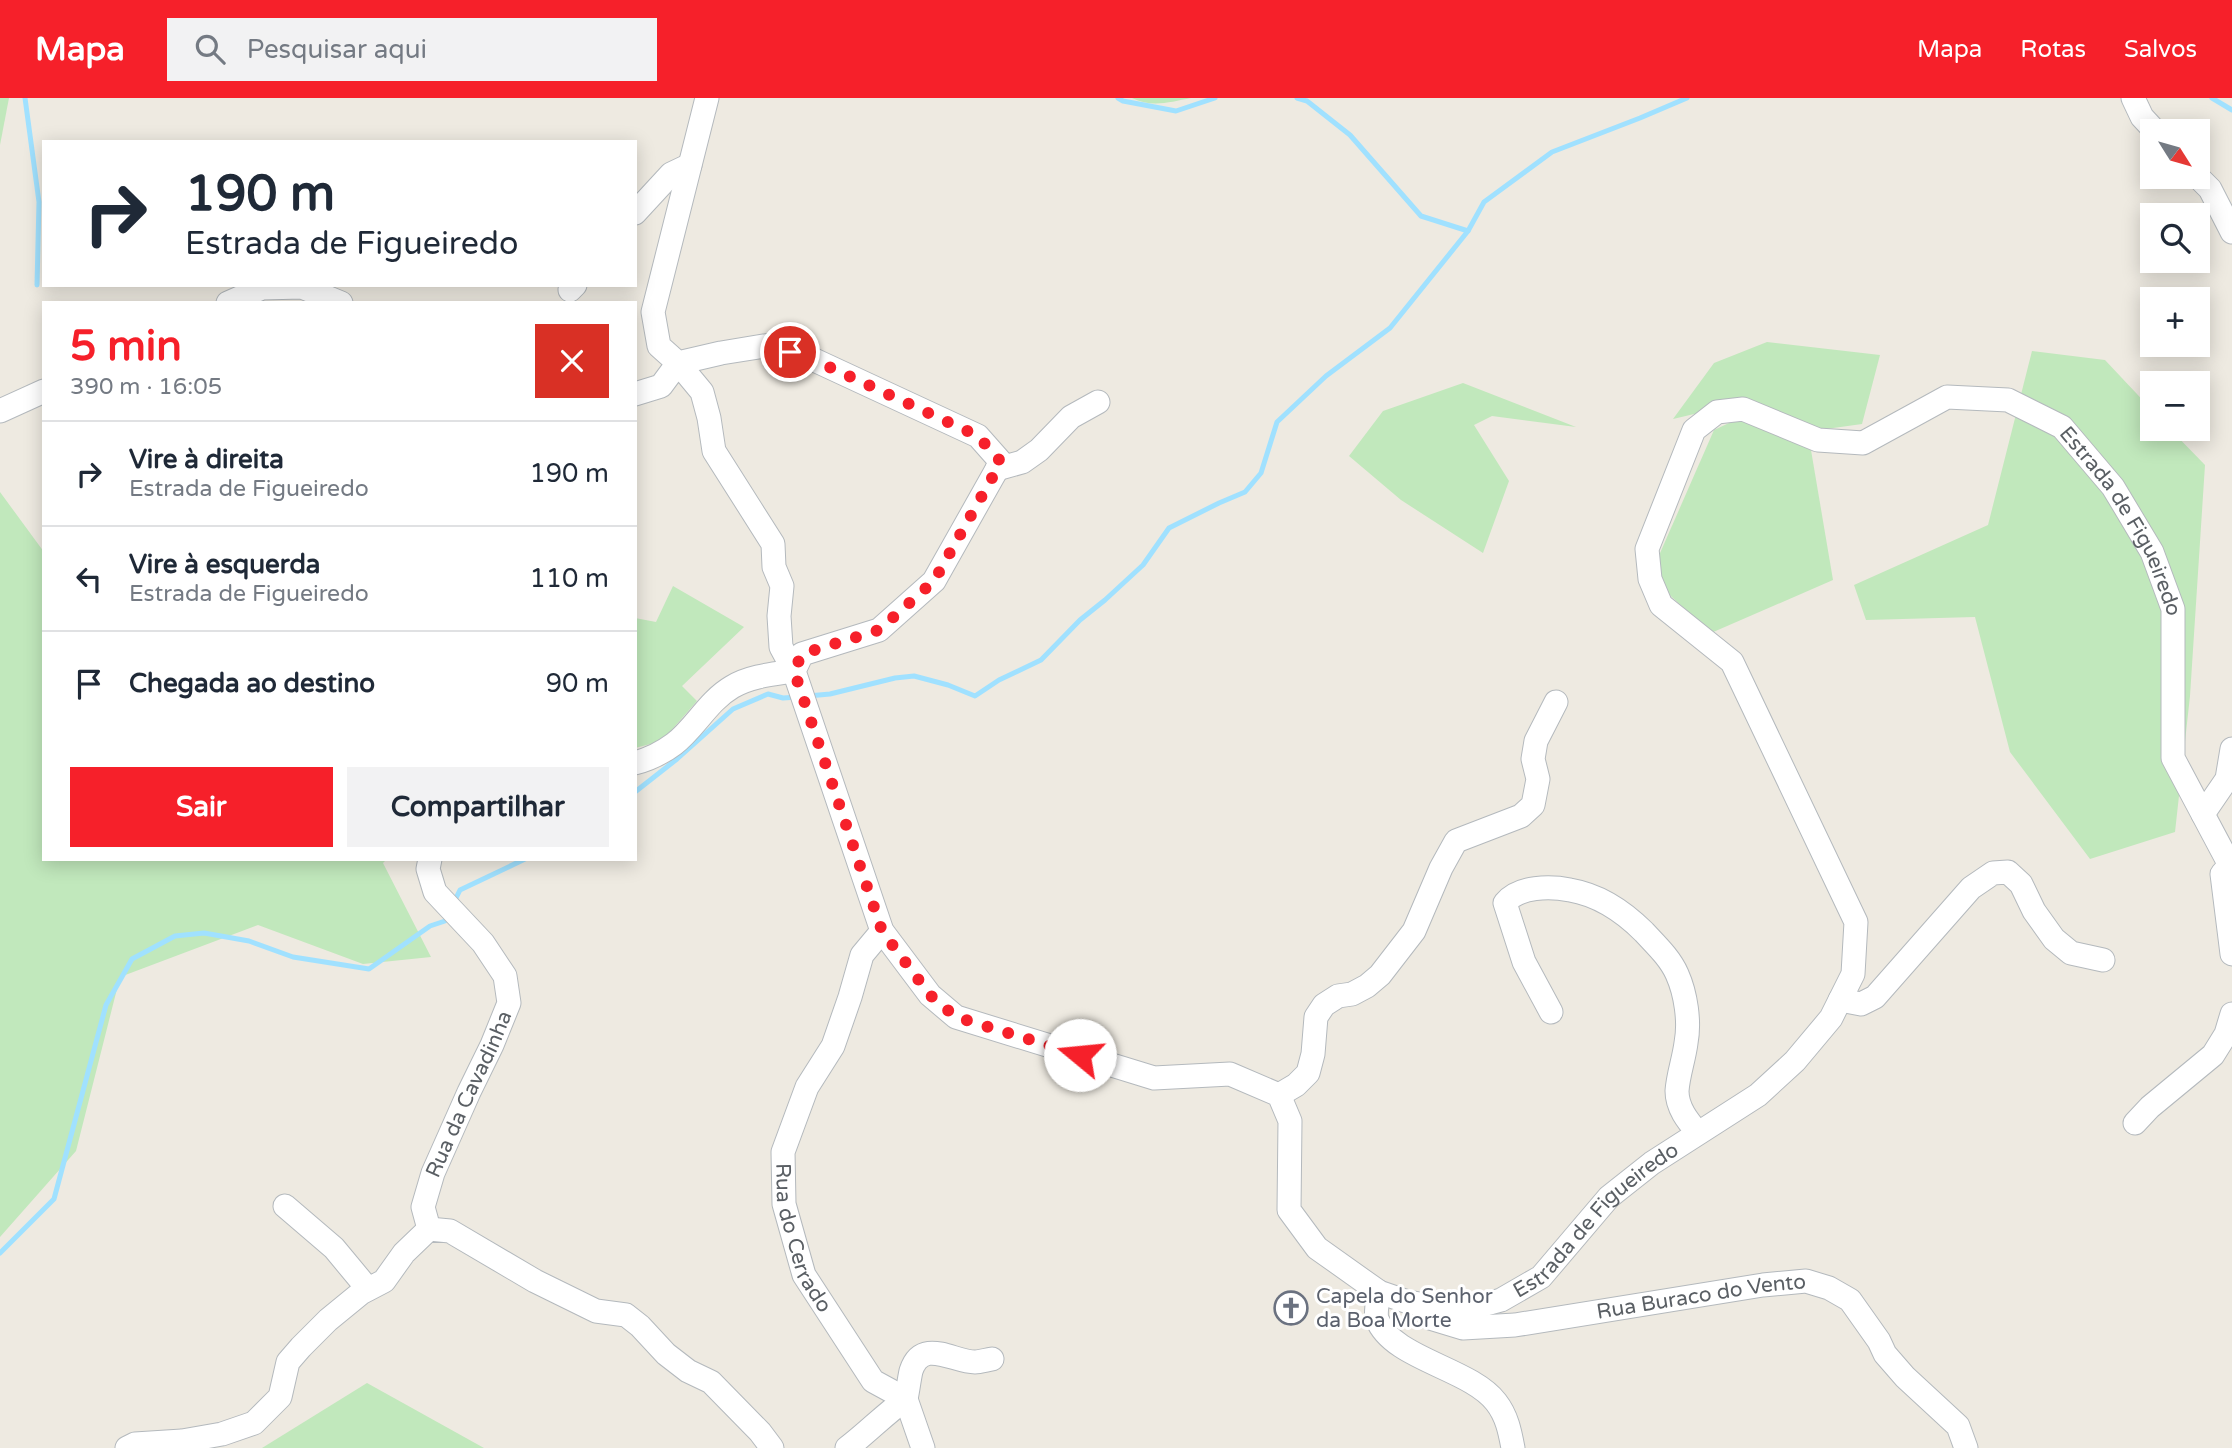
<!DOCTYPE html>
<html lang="pt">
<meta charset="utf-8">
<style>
body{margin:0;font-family:"Varela Round",sans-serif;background:#f2f2f3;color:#1f2937;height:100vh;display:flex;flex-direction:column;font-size:26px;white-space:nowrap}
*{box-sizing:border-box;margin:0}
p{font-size:23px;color:#747a83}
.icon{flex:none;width:38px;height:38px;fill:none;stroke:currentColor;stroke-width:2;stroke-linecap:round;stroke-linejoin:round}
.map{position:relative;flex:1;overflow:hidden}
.side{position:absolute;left:42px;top:203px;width:595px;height:560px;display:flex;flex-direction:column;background:#fff;border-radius:0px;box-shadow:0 4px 18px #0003}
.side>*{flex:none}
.top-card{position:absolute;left:42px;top:42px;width:595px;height:147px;border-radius:0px;box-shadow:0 4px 18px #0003;background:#fff;color:#1f2937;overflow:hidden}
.needle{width:46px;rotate:127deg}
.fabs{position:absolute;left:2140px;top:21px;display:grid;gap:14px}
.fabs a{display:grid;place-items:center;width:70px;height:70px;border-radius:0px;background:#fff;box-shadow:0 4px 18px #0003;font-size:35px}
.pin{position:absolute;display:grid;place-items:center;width:60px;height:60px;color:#fff;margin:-30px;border:4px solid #fff;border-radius:50%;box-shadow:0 2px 7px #0007}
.me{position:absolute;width:77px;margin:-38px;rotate:287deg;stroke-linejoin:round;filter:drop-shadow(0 0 5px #0008)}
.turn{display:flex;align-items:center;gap:24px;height:147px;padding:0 28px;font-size:32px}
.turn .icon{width:91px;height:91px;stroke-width:2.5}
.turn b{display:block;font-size:49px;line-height:60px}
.round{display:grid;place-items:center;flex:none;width:74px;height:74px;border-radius:0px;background:#f2f2f3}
.head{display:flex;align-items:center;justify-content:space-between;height:119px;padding:0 28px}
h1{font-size:42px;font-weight:700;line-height:52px;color:#f6202a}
.button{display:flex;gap:14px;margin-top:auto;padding:14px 28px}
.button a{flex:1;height:80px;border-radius:0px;background:#f6202a;color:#fff;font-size:28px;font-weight:700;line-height:80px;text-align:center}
.button a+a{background:#f2f2f3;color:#1f2937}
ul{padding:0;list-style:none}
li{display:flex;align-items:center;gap:21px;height:105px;padding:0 28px;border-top:2px solid #e0e1e3}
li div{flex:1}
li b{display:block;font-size:26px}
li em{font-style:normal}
header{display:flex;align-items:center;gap:42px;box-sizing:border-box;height:98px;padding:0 35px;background:#f6202a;color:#fff}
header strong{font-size:33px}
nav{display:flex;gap:38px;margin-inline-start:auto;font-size:24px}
.search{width:490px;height:63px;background:#f2f2f3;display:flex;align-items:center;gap:18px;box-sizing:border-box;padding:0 24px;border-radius:0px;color:#747a83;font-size:26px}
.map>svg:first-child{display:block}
</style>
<header>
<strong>Mapa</strong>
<div class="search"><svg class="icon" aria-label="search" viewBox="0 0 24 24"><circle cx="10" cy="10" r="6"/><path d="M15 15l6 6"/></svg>Pesquisar aqui</div>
<nav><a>Mapa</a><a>Rotas</a><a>Salvos</a></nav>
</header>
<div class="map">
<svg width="2232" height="1350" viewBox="0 0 2232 1350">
<rect width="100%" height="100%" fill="#eeeae1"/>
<g fill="#c1e8bc">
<path d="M 0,0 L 9,0 L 0,47 Z"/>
<path d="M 1132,0 L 1191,0 C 1170,4 1152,10 1132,0 Z"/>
<path d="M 1767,244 L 1880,257 L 1862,326 L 1819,332 L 1749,303 L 1673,321 L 1714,265 Z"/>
<path d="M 2032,253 L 2105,262 L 2152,312 L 2152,331 L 2170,331 L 2205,367 L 2190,598 L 2175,734 L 2090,761 L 2010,654 L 1975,519 L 1866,522 L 1854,487 L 1988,427 Z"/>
<path d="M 1463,285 L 1576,329 L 1492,318 L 1474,327 L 1509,383 L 1483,455 L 1401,402 L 1349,358 L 1383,313 Z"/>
<path d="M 1742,319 L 1811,352 L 1833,482 L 1711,535 L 1662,490 L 1657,462 L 1714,332 Z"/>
<path d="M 0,394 L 44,454 L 44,761 L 387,761 L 383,765 L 431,859 L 363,866 L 258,827 L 120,879 L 76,1053 L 0,1139 Z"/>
<path d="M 673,488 L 744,529 L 682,588 L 697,603 L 662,643 L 635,650 L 635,520 L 656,524 Z"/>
<path d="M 367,1285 L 484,1350 L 262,1350 Z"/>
</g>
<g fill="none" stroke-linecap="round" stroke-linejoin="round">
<g stroke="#a0e1ff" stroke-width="5">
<path d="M 25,0 L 39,104 L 37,187"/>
<path d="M 1118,0 L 1123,3 L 1176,13 L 1215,0"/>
<path d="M 1297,0 L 1307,3 L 1350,37 L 1421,118 L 1468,133"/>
<path d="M 2212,0 L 2232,12"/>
<path d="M 808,598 L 830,596 L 895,580 L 914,578 L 948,587 L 975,598 L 999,582 L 1041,562 L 1080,522 L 1105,502 L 1143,467 L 1169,430 L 1219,405 L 1245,394 L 1261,375 L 1277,324 L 1326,278 L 1390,230 L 1468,133 L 1484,104 L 1552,54 L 1640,20 L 1687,0"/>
<path d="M 635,694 L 677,661 L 733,611 L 768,596 L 783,600 L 798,599"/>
<path d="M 453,806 L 460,792 L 525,761"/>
<path d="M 0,1155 L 54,1101 L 106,907 L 132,861 L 175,838 L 204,835 L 249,843 L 293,859 L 369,871 L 430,828 L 445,823 L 449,815"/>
</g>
</g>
<path fill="#cbc7c0" stroke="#d3cabf" stroke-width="2" d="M 1289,1197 L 1304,1204 L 1294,1223 L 1278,1217 Z"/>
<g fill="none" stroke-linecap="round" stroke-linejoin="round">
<defs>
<g id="minor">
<path id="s1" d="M 707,0 L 653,214 L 659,248 L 678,265 L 721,255 L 770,247 L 810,260 L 978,338 L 1001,364 L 934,483 L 879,532 L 802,556 L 794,573 L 882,833 L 930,897 L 956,919 L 1154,980 L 1230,976 L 1279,997 L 1290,1023 L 1289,1112 L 1317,1150 L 1379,1194 L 1408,1204 L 1461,1213 L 1501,1202 L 1541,1179 L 1609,1099 L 1652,1065 L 1758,997 L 1795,963 L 1831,920 L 1853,876 L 1856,824 L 1732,564 L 1661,507 L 1650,481 L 1647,451 L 1694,332 L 1717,314 L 1743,311 L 1818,342 L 1863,345 L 1947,299 L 2008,302 L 2062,329 L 2113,389 L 2152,454 L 2173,511 L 2173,660 L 2232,771"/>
<path d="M 2133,0 L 2142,19 L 2155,33"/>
<path d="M 2198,79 L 2210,91 L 2232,134"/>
<path d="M 635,115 L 671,76 L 690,67"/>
<path d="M 570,192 L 575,187"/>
<path d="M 228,205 L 262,190 L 302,189 L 341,205"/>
<path d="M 635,296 L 661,288 L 678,265 L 702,294 L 709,320 L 714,353 L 773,446 L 774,469 L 782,488 L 779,518 L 781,549 L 794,573 C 774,576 750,578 732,589 C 708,603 695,630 674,646 C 662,655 650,661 635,665"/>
<path d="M 0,313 L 44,293"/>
<path d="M 997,371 L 1022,364 L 1039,352 L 1071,319 L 1098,304"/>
<path d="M 2203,716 L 2227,681 L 2232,651"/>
<path d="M 2230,767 L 2222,776 L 2232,856"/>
<path id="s2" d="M 882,833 L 862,857 L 850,899 L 833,948 L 807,989 L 783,1054 L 784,1106 L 804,1177 L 873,1283 L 906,1301 L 923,1350"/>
<path d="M 1840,902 L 1861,906 L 1875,899 L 1971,790 L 1993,775 L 2008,774 L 2021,786 L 2034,813 L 2054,841 L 2071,855 L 2103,862"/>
<path d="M 1551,914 L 1524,864 L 1505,805 C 1519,788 1550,788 1570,792 C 1599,797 1624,814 1644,834 C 1656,847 1670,860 1677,876 C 1686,896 1690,924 1686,945 C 1684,961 1678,977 1677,993 C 1677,1010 1688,1023 1698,1035"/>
<path d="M 1279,997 L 1296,987 L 1308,975 L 1313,956 L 1316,919 L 1324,907 L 1338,898 L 1352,896 L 1367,888 L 1380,877 L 1414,833 L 1441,770 L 1456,743 L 1521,718 L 1533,707 L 1538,681 L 1533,661 L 1536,643 L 1556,604"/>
<path d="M 2135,1025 L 2150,1009 L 2213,957 L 2226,936 L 2232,916"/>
<path d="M 285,1108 L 334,1150 L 368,1191"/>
<path id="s3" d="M 429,1131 L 423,1109 L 433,1075 L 469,994 L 492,947 L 509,905 L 505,878 L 483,845 L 435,794 L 428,771 L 430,761"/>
<path d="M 1379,1194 C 1378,1202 1375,1214 1377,1221 C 1392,1261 1470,1270 1496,1304 C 1507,1318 1510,1334 1513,1350"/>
<path id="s4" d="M 1430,1220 L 1463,1230 L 1515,1227 L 1763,1187 L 1806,1183 L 1829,1190 L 1850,1202 L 1879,1243 L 1885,1256 L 1905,1279 L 1958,1328 L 1966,1350"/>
<path d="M 127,1350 L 135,1346 L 182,1343 L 222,1336 L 254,1325 L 280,1299 L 288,1264 L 301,1249 L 328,1222 L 361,1195 L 384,1183 L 404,1155 L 429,1131 L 450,1133 L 535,1183 L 596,1213 L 626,1217 L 640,1228 L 666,1256 L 688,1273 L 711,1284 L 760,1334 L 772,1350"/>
<path d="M 847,1350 C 868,1334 885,1316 906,1301 C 908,1292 909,1282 911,1273 C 922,1239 953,1264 975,1264 C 980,1264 986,1262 992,1261"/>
</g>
</defs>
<use href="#minor" stroke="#b4b9bd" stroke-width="25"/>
<use href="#minor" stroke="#fff" stroke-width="23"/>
</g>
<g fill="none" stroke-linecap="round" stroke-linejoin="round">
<path stroke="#f6202a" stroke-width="12" stroke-dasharray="0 21.6" d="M 790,254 L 810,260 L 978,338 L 1001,364 L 934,483 L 879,532 L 802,556 L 794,573 L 882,833 L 930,897 L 956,919 L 1080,957"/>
</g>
<defs>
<symbol id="church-ring" viewBox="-11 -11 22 22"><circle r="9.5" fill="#fff" stroke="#6b7280" stroke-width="1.5"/><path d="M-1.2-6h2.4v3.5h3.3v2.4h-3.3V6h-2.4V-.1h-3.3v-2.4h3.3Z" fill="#6b7280"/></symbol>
</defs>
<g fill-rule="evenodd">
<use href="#church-ring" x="1272" y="1191" width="38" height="38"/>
</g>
<g text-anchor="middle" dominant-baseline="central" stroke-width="6" stroke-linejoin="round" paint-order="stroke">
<g font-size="21" fill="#5a5f64" stroke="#fff">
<text stroke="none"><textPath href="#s1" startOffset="3654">Estrada de Figueiredo</textPath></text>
<text stroke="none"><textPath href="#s3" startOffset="145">Rua da Cavadinha</textPath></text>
<text stroke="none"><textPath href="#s1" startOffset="2163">Estrada de Figueiredo</textPath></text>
<text stroke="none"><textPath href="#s2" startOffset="334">Rua do Cerrado</textPath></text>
<text stroke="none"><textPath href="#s4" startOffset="275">Rua Buraco do Vento</textPath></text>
</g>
<g font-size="21" fill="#5b616d" stroke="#fff" text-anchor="start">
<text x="1316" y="1198">Capela do Senhor<tspan x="1316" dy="24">da Boa Morte</tspan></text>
</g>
</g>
</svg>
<div class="fabs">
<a><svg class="needle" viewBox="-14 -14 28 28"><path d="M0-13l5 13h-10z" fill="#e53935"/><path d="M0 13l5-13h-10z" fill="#747a83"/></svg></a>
<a><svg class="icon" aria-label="search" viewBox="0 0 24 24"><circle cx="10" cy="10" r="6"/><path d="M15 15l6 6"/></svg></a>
<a>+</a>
<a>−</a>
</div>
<div class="pin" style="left:790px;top:254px;background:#d93025"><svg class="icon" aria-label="arrive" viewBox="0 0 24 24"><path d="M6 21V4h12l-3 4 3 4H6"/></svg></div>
<svg class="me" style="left:1080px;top:957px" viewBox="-20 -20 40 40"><circle r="19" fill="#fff"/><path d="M0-13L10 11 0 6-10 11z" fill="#f6202a"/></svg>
<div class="top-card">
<div class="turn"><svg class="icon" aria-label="right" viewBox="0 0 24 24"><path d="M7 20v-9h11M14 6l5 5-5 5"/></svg><div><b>190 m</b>Estrada de Figueiredo</div></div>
</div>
<section class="side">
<div class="head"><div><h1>5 min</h1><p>390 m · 16:05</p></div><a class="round" style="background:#d93025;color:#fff"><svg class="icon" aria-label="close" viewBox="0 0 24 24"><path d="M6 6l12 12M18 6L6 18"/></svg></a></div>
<ul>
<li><svg class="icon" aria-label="right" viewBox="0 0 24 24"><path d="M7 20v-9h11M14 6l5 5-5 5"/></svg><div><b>Vire à direita</b><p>Estrada de Figueiredo</p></div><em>190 m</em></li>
<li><svg class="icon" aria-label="left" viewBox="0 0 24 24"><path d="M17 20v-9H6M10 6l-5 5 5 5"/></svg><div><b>Vire à esquerda</b><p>Estrada de Figueiredo</p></div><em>110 m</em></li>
<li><svg class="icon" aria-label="arrive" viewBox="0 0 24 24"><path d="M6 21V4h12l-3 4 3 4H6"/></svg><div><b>Chegada ao destino</b></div><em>90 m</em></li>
</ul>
<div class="button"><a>Sair</a><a>Compartilhar</a></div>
</section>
</div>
